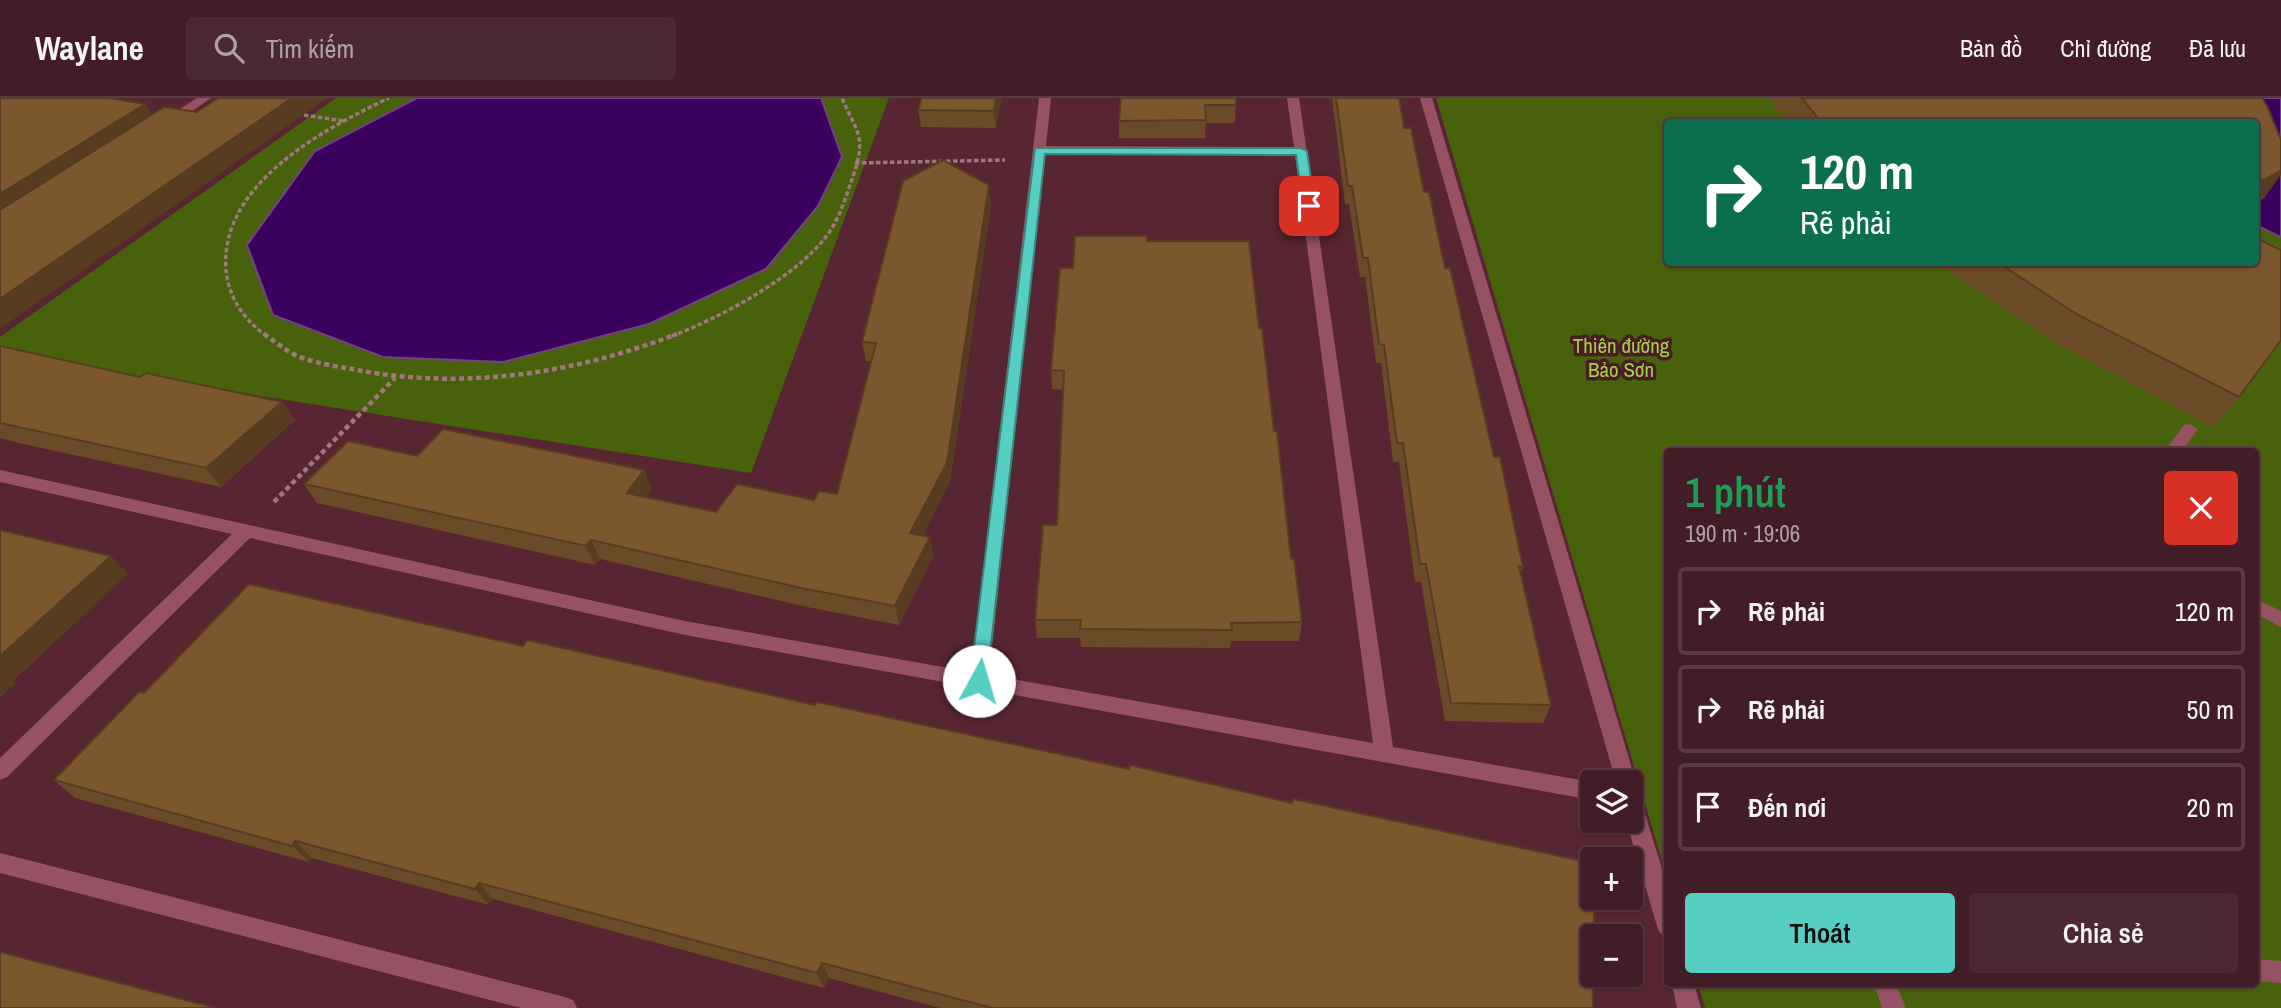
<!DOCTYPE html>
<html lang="vi">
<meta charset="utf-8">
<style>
body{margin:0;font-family:"Archivo Narrow",sans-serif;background:#4c2932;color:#f1f3f6;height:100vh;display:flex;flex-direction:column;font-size:26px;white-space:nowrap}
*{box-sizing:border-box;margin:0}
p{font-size:23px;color:#aea1a7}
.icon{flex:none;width:38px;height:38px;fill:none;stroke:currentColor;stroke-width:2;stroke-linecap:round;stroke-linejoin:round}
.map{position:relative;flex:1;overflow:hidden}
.drawer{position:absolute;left:1664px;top:350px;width:595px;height:539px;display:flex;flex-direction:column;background:#421c26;border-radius:7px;box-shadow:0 2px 5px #0004,0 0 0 2px #5a3a43}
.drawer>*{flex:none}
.guide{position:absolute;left:1664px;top:21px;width:595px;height:147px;border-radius:7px;box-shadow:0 2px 5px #0004,0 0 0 2px #5a3a43;background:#0b6e4f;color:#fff;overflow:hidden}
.fabs{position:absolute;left:1580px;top:672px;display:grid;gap:14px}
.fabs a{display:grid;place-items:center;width:63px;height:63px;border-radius:7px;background:#421c26;box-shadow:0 2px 5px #0004,0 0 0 2px #5a3a43;font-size:35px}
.pin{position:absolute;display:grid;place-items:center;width:60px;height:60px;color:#fff;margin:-30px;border-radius:14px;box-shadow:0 4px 10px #0006}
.me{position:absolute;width:77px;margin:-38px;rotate:6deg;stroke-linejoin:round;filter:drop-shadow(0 0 5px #0008)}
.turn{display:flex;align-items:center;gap:24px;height:147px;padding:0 21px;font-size:32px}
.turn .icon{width:91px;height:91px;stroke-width:2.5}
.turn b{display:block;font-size:49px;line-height:60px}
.round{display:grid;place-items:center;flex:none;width:74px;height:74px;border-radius:7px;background:#4c2932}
.overview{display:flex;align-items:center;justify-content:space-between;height:119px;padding:0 21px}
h1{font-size:42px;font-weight:600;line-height:52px;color:#1e9e55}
.button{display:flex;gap:14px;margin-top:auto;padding:14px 21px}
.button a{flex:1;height:80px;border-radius:7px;background:#57cec2;color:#111;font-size:28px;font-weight:600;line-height:80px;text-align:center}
.button a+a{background:#4c2932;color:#f1f3f6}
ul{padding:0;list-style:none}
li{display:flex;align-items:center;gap:21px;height:88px;margin:0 14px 10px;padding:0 7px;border:4px solid #5a3a43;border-radius:7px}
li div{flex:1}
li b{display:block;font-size:26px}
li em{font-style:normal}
header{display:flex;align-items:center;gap:42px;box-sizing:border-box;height:98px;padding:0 35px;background:#421c26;border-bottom:2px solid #5a3a43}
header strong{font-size:33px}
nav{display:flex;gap:38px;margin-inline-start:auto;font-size:24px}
.search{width:490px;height:63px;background:#4c2932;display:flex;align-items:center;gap:18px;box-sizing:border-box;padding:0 24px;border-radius:7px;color:#aea1a7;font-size:26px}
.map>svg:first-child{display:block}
</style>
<header>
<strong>Waylane</strong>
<div class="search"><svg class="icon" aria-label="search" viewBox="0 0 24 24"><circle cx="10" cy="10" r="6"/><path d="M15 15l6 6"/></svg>Tìm kiếm</div>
<nav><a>Bản đồ</a><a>Chỉ đường</a><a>Đã lưu</a></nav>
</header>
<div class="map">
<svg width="2281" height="910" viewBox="0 0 2281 910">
<rect width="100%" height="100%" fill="#582632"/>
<g fill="#48620c" fill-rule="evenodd">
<path d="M 336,0 L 889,0 L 751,375 L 0,257 L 0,239 Z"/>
<path d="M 1436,0 L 2281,0 L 2281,910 L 1705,910 L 1698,886 L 2256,886 L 2256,354 L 1668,354 L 1668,783 ZM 1668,24 L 2256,24 L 2256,164 L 1668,164 Z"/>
</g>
<g fill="#3b015e" stroke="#744184" stroke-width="2">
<path d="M 417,0 L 821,0 L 842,59 L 818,108 L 766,171 L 649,226 L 503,264 L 383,259 L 273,217 L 247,147 L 315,53 Z"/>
<path d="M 2227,0 L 2281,0 L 2281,139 L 2256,127 L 2256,104 L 2264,99 L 2256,24 Z"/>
</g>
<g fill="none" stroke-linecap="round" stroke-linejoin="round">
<g stroke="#a1767f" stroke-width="3.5" stroke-dasharray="4.5 2.5" stroke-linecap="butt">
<path d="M 297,16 L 344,23"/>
<path d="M 855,65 L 1005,62"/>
<path d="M 267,238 C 245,224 228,198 226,172 C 219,86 324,31 389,0"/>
<path d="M 672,238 C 718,221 795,179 825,140 C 837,125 844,105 850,87 C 855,72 862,55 859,40 C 856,26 847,13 842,0"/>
</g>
<g stroke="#a1767f" stroke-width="4.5" stroke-dasharray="5 3.5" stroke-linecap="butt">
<path d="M 264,236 C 274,243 284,251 295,257 C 313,265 334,268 352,271 C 461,293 574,276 677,236"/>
<path d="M 274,404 L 395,280"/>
</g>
<g fill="#965262" fill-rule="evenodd">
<path d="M 2190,326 L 2198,331 L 2181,354 L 2164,354 L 2184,327 Z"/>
<path d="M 2256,501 L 2281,513 L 2281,529 L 2256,516 Z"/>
<path d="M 2256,861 L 2281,863 L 2281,885 L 2256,883 Z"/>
<path d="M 1874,886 L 1896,886 L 1906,910 L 1882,910 Z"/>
</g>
<g fill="#965262" fill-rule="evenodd">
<path d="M 197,0 L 211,0 L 171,28 L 163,28 L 163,22 Z"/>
<path d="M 1039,0 L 1051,0 L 1046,48 L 1294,49 L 1287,0 L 1299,0 L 1393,649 L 1592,684 L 1592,702 L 685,537 L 250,440 L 7,679 L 0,682 L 0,660 L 232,436 L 0,384 L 0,372 L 685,523 L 971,574 ZM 1045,56 L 1295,57 L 1373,645 L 989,577 Z"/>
<path d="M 1420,0 L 1432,0 L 1636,684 L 1631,691 L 1631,684 L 1616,684 Z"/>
<path d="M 1631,694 L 1638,697 L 1641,703 L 1668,790 L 1668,838 L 1660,835 L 1657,828 L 1626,723 L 1631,723 Z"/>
<path d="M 0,755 L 565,899 L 573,902 L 577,910 L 521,910 L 0,775 Z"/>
<path d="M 1672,886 L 1694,886 L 1701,910 L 1677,910 Z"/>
</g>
</g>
<g fill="#6b4a27">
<path d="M 1001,0 L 996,30 L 921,29 L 918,12 Z"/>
<path d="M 1236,0 L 1235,25 L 1206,25 L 1205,40 L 1119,40 L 1119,23 Z"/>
<path d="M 1332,0 L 1399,0 L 1404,30 L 1445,170 L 1523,469 L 1520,477 L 1551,607 L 1543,625 L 1445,623 L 1421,484 L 1415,484 L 1399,364 L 1393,364 L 1381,265 L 1376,265 L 1365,179 L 1360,179 L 1349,106 L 1345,106 Z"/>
<path d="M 1769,0 L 2262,0 L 2264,100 L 2256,104 L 2256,24 L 1787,24 Z"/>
<path d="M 991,106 L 950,384 L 922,438 L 930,439 L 933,458 L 899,527 L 807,509 L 600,461 L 595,467 L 317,405 L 304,386 L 417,358 L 644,372 L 652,391 L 646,399 L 716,414 L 814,402 L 837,396 L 871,263 L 866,263 L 862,244 Z"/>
<path d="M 1147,143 L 1259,230 L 1291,461 L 1302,524 L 1299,543 L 1231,543 L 1230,550 L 1081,549 L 1080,540 L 1037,540 L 1035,522 L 1057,427 L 1063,292 L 1052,291 L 1051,272 L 1073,170 Z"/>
<path d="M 1935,164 L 2256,164 L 2239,299 L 2213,329 L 2058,246 Z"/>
<path d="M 0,248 L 140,279 L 282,304 L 295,322 L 221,389 L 19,345 L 0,340 Z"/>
<path d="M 54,682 L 1593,910 L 940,910 L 829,880 L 824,890 L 493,801 L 489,807 L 312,760 L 309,764 L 75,700 Z"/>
</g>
<g fill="#573c20">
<path d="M 292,0 L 327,0 L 0,231 L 0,201 Z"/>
<path d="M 996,0 L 1001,0 L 996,30 L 994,13 Z"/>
<path d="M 145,6 L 156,23 L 0,124 L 0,96 Z"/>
<path d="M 2281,73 L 2281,77 L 2264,100 L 2256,104 L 2256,86 Z"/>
<path d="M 989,87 L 991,106 L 950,384 L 914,454 L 910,435 Z"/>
<path d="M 282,304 L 295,322 L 221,389 L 206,370 Z"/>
<path d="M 644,372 L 652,391 L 635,414 L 627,395 Z"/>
<path d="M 930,439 L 933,458 L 899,527 L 895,508 Z"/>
<path d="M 591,442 L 600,461 L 595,467 L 586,448 Z"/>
<path d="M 111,458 L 128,476 L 13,583 L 16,585 L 0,600 L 0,558 Z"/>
<path d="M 295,743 L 312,760 L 309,764 L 292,748 Z"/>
<path d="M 479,785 L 493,801 L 489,807 L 475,791 Z"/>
<path d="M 822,865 L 829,880 L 824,890 L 817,875 Z"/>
</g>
<g fill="#7c562d" stroke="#573c20" stroke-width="2">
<path d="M 0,0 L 109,0 L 145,6 L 0,96 Z"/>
<path d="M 218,0 L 292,0 L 0,201 L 0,112 L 164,9 L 197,14 Z"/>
<path d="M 922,0 L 996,0 L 994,13 L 918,12 Z"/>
<path d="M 1121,0 L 1236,0 L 1236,7 L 1205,7 L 1206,22 L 1119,23 Z"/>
<path d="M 1336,0 L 1399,0 L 1404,30 L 1411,30 L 1424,94 L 1429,94 L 1445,170 L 1450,170 L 1494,359 L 1500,359 L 1523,469 L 1519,468 L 1551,607 L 1451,605 L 1426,466 L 1420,466 L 1403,345 L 1397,345 L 1384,247 L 1379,246 L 1368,160 L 1363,160 L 1352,88 L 1348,88 Z"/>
<path d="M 1802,0 L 2262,0 L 2267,8 L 2281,42 L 2281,73 L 2256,86 L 2256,24 L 1821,24 Z"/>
<path d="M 943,62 L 989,87 L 947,365 L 910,435 L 930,439 L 895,508 L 801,490 L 591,442 L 586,448 L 304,386 L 348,343 L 417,358 L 443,331 L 644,372 L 627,395 L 716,414 L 737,386 L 814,402 L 819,393 L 837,396 L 876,245 L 862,244 L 903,83 Z"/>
<path d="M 1075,138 L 1147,138 L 1147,143 L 1249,143 L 1259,230 L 1262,230 L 1274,333 L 1277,333 L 1291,461 L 1294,460 L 1302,524 L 1231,525 L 1232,532 L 1080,531 L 1081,522 L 1035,522 L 1043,427 L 1057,427 L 1064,273 L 1051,272 L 1060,170 L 1073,170 Z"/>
<path d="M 2256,140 L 2281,152 L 2281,242 L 2239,299 L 2078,217 L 1997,164 L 2256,164 Z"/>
<path d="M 0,248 L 140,279 L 146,275 L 282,304 L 206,370 L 0,325 Z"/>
<path d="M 0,432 L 111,458 L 0,558 Z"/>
<path d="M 249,486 L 523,548 L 527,542 L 815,607 L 817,604 L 1129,671 L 1130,667 L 1292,705 L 1293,701 L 1592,765 L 1592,800 L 1594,800 L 1594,838 L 1592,838 L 1593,910 L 992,910 L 822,865 L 817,875 L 479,785 L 475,791 L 295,743 L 292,748 L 54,682 L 139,594 L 144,595 Z"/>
<path d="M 0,854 L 216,910 L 0,910 Z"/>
</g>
<path fill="#57cec2" stroke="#39867e" stroke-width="2" d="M 1035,50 L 1301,50 L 1307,53 L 1315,108 L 1309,112 L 1303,108 L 1296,57 L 1045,56 L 987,583 L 985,588 L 973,588 L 970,583 Z"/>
<g text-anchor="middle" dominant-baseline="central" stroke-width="7" stroke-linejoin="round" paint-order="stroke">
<g font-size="21" fill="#a2d246" stroke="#4c1b28">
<text x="1621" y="247">Thiên đường<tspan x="1621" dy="24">Bảo Sơn</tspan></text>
</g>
</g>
</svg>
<div class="fabs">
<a><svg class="icon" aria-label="layers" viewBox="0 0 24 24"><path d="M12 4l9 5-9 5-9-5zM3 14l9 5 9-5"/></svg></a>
<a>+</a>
<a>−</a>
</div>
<div class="pin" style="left:1309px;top:108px;background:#d93025"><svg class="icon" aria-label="arrive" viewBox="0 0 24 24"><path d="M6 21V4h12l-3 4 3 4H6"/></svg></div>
<svg class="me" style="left:979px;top:583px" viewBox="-20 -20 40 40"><circle r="19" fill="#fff"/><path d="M0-13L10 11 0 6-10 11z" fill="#57cec2"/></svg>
<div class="guide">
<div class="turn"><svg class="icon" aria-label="right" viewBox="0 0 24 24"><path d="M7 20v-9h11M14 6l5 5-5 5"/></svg><div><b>120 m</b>Rẽ phải</div></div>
</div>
<section class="drawer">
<div class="overview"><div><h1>1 phút</h1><p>190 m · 19:06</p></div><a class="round" style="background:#d93025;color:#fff"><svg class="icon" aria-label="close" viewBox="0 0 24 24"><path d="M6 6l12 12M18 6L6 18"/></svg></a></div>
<ul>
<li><svg class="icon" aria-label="right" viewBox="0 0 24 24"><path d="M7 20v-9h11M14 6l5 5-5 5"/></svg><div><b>Rẽ phải</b></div><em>120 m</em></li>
<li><svg class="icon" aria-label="right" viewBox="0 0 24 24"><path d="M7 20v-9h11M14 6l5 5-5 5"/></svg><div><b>Rẽ phải</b></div><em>50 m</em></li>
<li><svg class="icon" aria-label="arrive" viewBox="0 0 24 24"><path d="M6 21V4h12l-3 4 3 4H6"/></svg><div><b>Đến nơi</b></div><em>20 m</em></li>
</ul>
<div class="button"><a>Thoát</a><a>Chia sẻ</a></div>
</section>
</div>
